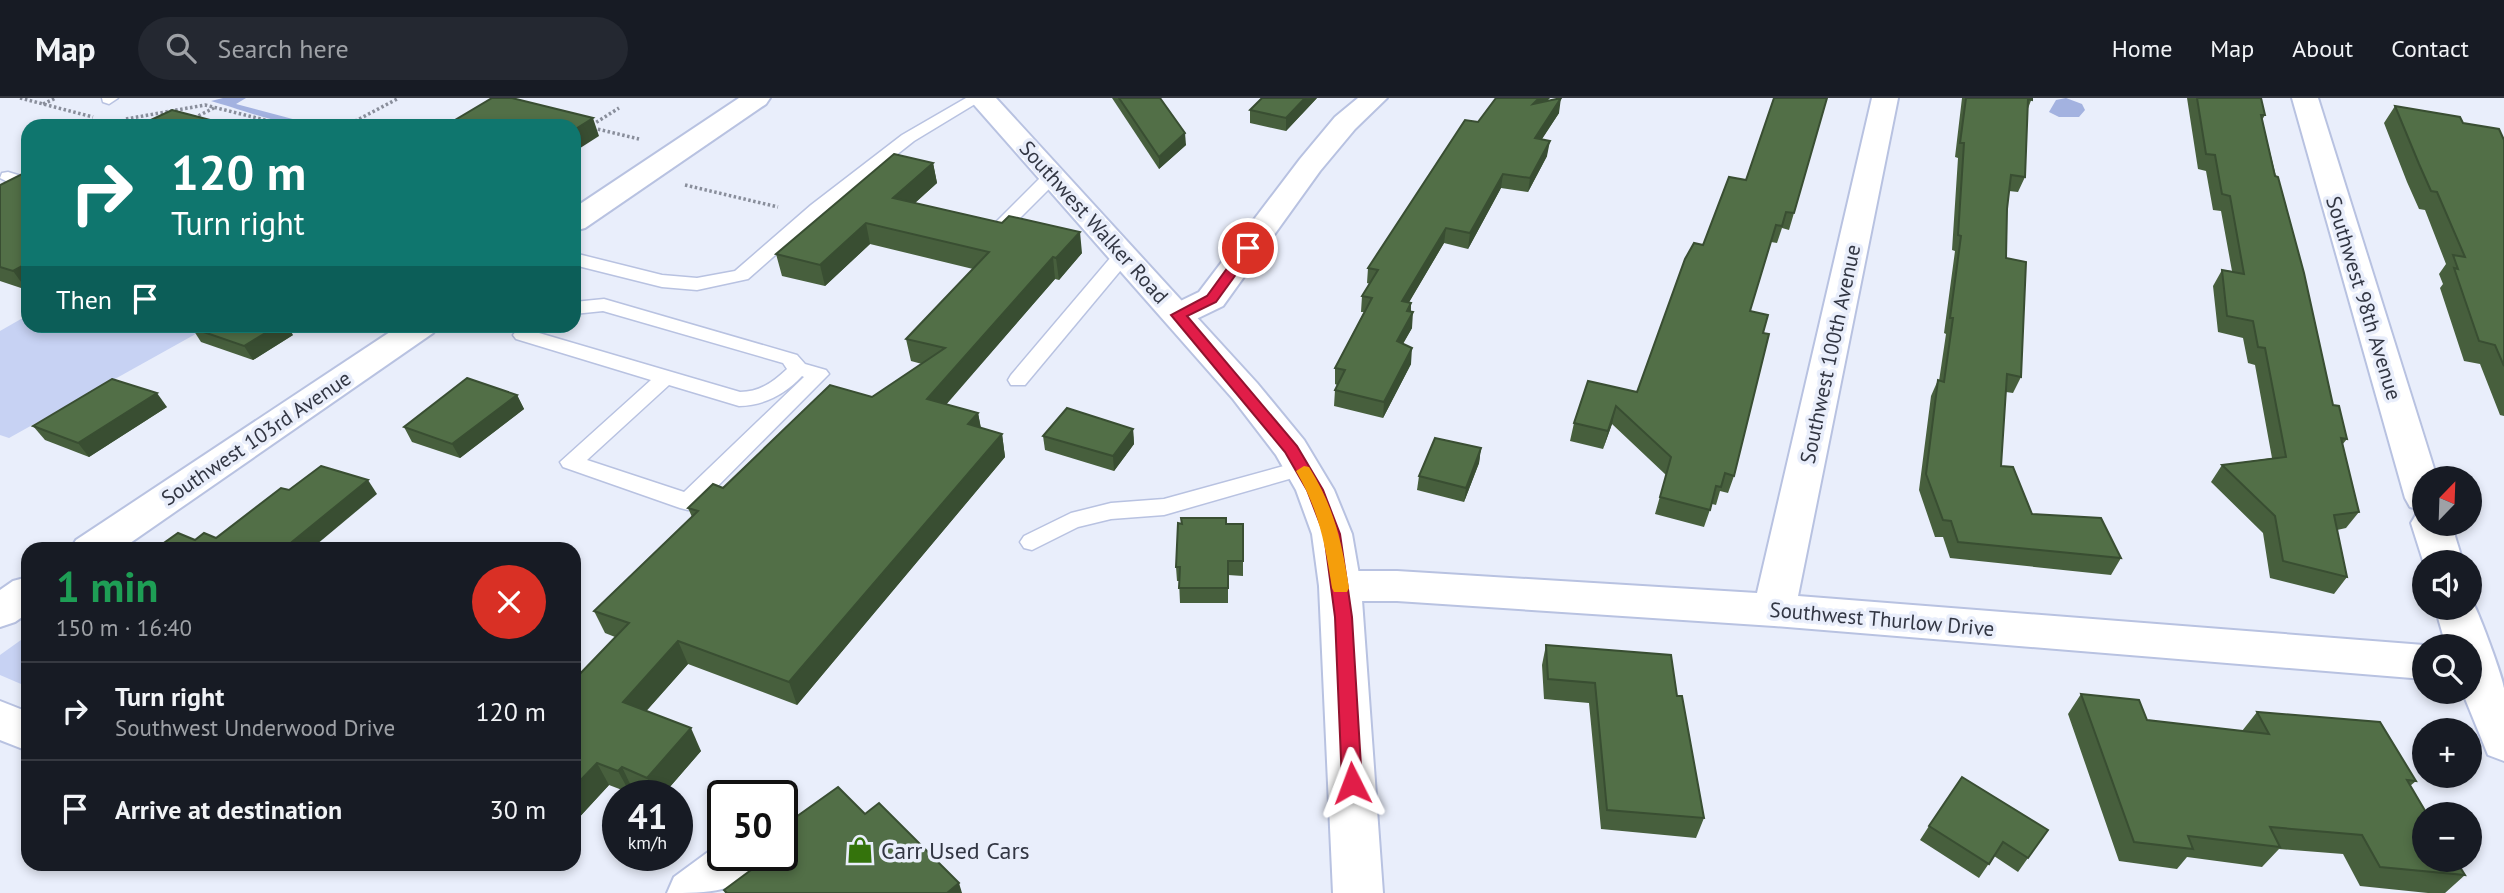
<!DOCTYPE html>
<meta charset="utf-8">
<style>
body{margin:0;font-family:"PT Sans",sans-serif;background:#242831;color:#f1f3f6;height:100vh;display:flex;flex-direction:column;font-size:26px;white-space:nowrap}
*{box-sizing:border-box;margin:0}
p{font-size:23px;color:#9ea1a6}
.icon{flex:none;width:38px;height:38px;fill:none;stroke:currentColor;stroke-width:2;stroke-linecap:round;stroke-linejoin:round}
.map{position:relative;flex:1;overflow:hidden}
.drawer{position:absolute;left:21px;top:444px;width:560px;height:329px;display:flex;flex-direction:column;background:#171b24;border-radius:21px;box-shadow:0 4px 10px #0003}
.drawer>*{flex:none}
.banner{position:absolute;left:21px;top:21px;width:560px;height:214px;border-radius:21px;box-shadow:0 4px 10px #0003;background:#0f766e;color:#fff;overflow:hidden}
.needle{width:46px;rotate:23deg}
.controls{position:absolute;left:2412px;top:368px;display:grid;gap:14px}
.controls a{display:grid;place-items:center;width:70px;height:70px;border-radius:50%;background:#171b24;box-shadow:0 4px 10px #0003;font-size:35px}
.speed{position:absolute;left:602px;top:682px;display:flex;gap:14px;font-size:35px;font-weight:700;text-align:center}
.speed>*{display:grid;place-content:center;width:91px;height:91px;border-radius:50%;background:#171b24;box-shadow:0 4px 10px #0003;line-height:1}
.speed small{font-size:18px;font-weight:400}
.speed .limit{border:4px solid #111;border-radius:10px;background:#fff;color:#111}
.pin{position:absolute;display:grid;place-items:center;width:60px;height:60px;color:#fff;margin:-30px;border:4px solid #fff;border-radius:50%;box-shadow:0 2px 7px #0007}
.me{position:absolute;width:77px;margin:-38px;rotate:357deg;stroke-linejoin:round;filter:drop-shadow(0 0 5px #0008)}
.turn{display:flex;align-items:center;gap:24px;height:147px;padding:0 35px;font-size:32px}
.turn .icon{width:91px;height:91px;stroke-width:2.5}
.turn b{display:block;font-size:49px;line-height:60px}
.then{display:flex;align-items:center;height:66px;padding:0 35px;background:#0003;gap:14px;font-size:26px}
.round{display:grid;place-items:center;flex:none;width:74px;height:74px;border-radius:37px;background:#242831}
.overview{display:flex;align-items:center;justify-content:space-between;height:119px;padding:0 35px}
h1{font-size:42px;font-weight:800;line-height:52px;color:#1e9e55}
ul{padding:0;list-style:none}
li{display:flex;align-items:center;gap:21px;height:98px;padding:0 35px;border-top:2px solid #363941}
li div{flex:1}
li b{display:block;font-size:26px}
li em{font-style:normal}
header{display:flex;align-items:center;gap:42px;box-sizing:border-box;height:98px;padding:0 35px;background:#171b24;border-bottom:2px solid #363941}
header strong{font-size:33px}
nav{display:flex;gap:38px;margin-inline-start:auto;font-size:24px}
.search{width:490px;height:63px;background:#242831;display:flex;align-items:center;gap:18px;box-sizing:border-box;padding:0 24px;border-radius:38px;color:#9ea1a6;font-size:26px}
.map>svg:first-child{display:block}
</style>
<header>
<strong>Map</strong>
<div class="search"><svg class="icon" aria-label="search" viewBox="0 0 24 24"><circle cx="10" cy="10" r="6"/><path d="M15 15l6 6"/></svg>Search here</div>
<nav><a>Home</a><a>Map</a><a>About</a><a>Contact</a></nav>
</header>
<div class="map">
<svg width="2504" height="795" viewBox="0 0 2504 795">
<rect width="100%" height="100%" fill="#e9eefb"/>
<g fill="#c7d2f3">
<path d="M 28,217 L 28,228 L 210,228 L 9,340 L 0,337 L 0,233 Z"/>
<path d="M 28,537 L 28,589 L 0,577 L 0,557 Z"/>
</g>
<g fill="#a3b2e0">
<path d="M 223,0 L 246,0 L 236,6 L 319,28 L 333,21 L 346,24 C 312,40 247,13 211,3 Z"/>
<path d="M 2066,0 L 2082,6 L 2085,12 L 2079,19 L 2059,19 L 2049,14 L 2056,2 Z"/>
</g>
<g fill="none" stroke-linecap="round" stroke-linejoin="round">
<defs>
<g id="service">
<path d="M 102,0 L 118,0 L 109,6 L 103,4 Z"/>
<path d="M 966,0 L 985,0 L 914,43 L 823,115 L 748,181 L 697,192 L 662,189 L 574,167 L 574,155 L 662,177 L 697,180 L 735,173 L 811,107 L 902,37 Z"/>
<path d="M 1053,72 L 1062,77 L 1059,81 L 1004,136 L 992,136 L 989,132 L 992,128 L 1047,73 Z"/>
<path d="M 8,74 L 28,80 L 28,97 L 0,110 L 0,98 L 16,88 L 0,80 L 2,75 Z"/>
<path d="M 1124,150 L 1133,156 L 1131,160 L 1025,287 L 1011,287 L 1008,282 L 1011,277 L 1117,152 Z"/>
<path d="M 604,201 L 797,257 L 805,266 L 826,272 L 829,276 L 696,410 L 688,412 L 680,410 L 563,369 L 560,364 L 651,282 L 516,241 L 513,237 C 521,225 533,228 546,228 L 539,235 L 740,294 C 760,294 773,284 787,271 L 783,265 L 603,213 L 574,216 L 574,204 ZM 802,278 L 804,279 L 684,394 L 587,362 L 669,287 L 739,308 C 765,307 784,297 802,278 Z"/>
<path d="M 1302,363 L 1310,365 L 1313,370 L 1310,375 L 1164,417 L 1111,421 L 1078,429 L 1032,452 L 1024,450 L 1020,444 L 1024,438 L 1071,415 L 1111,405 L 1164,401 Z"/>
</g>
<g id="minor">
<path d="M 739,0 L 770,0 L 766,6 L 585,130 L 574,133 L 574,110 Z"/>
<path d="M 1358,0 L 1387,0 L 1355,31 L 1320,73 L 1223,208 L 1190,224 L 1178,227 L 1166,224 L 1161,217 L 1166,210 L 1199,194 L 1300,61 L 1335,19 Z"/>
<path d="M 1872,0 L 1898,0 L 1798,498 L 2424,547 L 2424,581 L 1774,528 L 1397,503 L 1340,503 L 1325,499 L 1319,488 L 1325,477 L 1340,473 L 1397,473 L 1757,495 Z"/>
<path d="M 2292,0 L 2318,0 L 2437,380 L 2424,380 L 2424,413 L 2410,409 L 2405,400 Z"/>
<path d="M 399,228 L 438,228 L 433,235 L 120,452 L 70,452 L 76,442 Z"/>
<path d="M 2424,413 L 2424,425 L 2451,425 L 2463,464 L 2424,466 L 2411,425 L 2417,415 Z"/>
<path d="M 28,479 L 28,515 L 15,524 L 0,529 L 0,492 L 13,483 Z"/>
<path d="M 2469,498 C 2476,505 2503,580 2504,590 C 2504,614 2504,639 2504,663 L 2488,657 L 2462,593 L 2469,593 L 2469,548 L 2446,548 L 2435,509 L 2469,509 Z"/>
<path d="M 0,603 L 28,614 L 28,653 L 0,642 Z"/>
<path d="M 723,743 L 723,758 L 766,758 C 746,795 709,795 667,795 L 674,779 Z"/>
</g>
<path id="secondary" d="M 968,0 L 996,0 L 1257,285 L 1304,342 L 1334,392 L 1352,436 L 1361,488 L 1383,795 L 1333,795 L 1319,488 L 1312,436 L 1296,392 L 1276,357 L 1233,301 Z"/>
</defs>
<use href="#service" stroke="#b8c2e1" stroke-width="3"/>
<use href="#minor" stroke="#b8c2e1" stroke-width="4"/>
<use href="#secondary" stroke="#b8c2e1" stroke-width="4"/>
<g stroke="#898e9b" stroke-width="3.5" stroke-dasharray="2.5 2.5" stroke-linecap="butt">
<path d="M 20,0 L 93,19"/>
<path d="M 43,6 L 56,0"/>
<path d="M 194,20 L 214,10"/>
<path d="M 126,21 L 205,7 L 289,28"/>
<path d="M 592,27 L 619,10"/>
<path d="M 346,28 L 399,0"/>
<path d="M 593,30 L 639,41"/>
<path d="M 685,87 L 778,109"/>
</g>
<use href="#service" fill="#fff" fill-rule="evenodd"/>
<use href="#minor" fill="#fff" fill-rule="evenodd"/>
<use href="#secondary" fill="#fff" fill-rule="evenodd"/>
</g>
<g fill="#475f3d">
<path d="M 1112,0 L 1160,0 L 1186,47 L 1159,71 Z"/>
<path d="M 1317,0 L 1286,33 L 1250,25 L 1250,12 Z"/>
<path d="M 1962,0 L 2032,0 L 2027,13 L 2025,79 L 2018,94 L 2009,93 L 2007,111 L 2006,160 L 2021,279 L 2013,295 L 2006,294 L 2001,368 L 2032,416 L 2121,460 L 2111,477 L 1950,460 L 1943,439 L 1935,439 L 1919,392 L 1931,298 L 1938,282 L 1939,283 L 1946,236 L 1944,235 L 1955,153 L 1952,152 L 1958,60 L 1955,59 Z"/>
<path d="M 2187,0 L 2261,0 L 2265,17 L 2262,22 L 2333,307 L 2347,341 L 2342,347 L 2359,414 L 2346,430 L 2337,432 L 2347,479 L 2334,496 L 2270,480 L 2263,435 L 2211,384 L 2222,367 L 2272,360 L 2255,267 L 2248,265 L 2243,240 L 2218,234 L 2213,188 L 2222,172 L 2232,173 L 2221,113 L 2213,112 L 2206,73 L 2198,71 Z"/>
<path d="M 1547,3 L 1559,15 L 1541,42 L 1547,58 L 1528,94 L 1501,90 L 1468,151 L 1444,145 L 1409,204 L 1411,205 L 1411,213 L 1412,230 L 1403,246 L 1411,266 L 1383,320 L 1334,308 L 1335,292 L 1337,287 L 1335,286 L 1335,270 L 1364,214 L 1361,214 L 1362,198 L 1370,186 L 1367,185 L 1368,170 L 1478,24 Z"/>
<path d="M 2395,8 L 2463,25 L 2504,42 L 2504,318 L 2500,317 L 2480,266 L 2464,263 L 2440,190 L 2443,186 L 2439,176 L 2446,166 L 2425,112 L 2419,111 L 2407,84 L 2384,25 Z"/>
<path d="M 933,65 L 937,85 L 915,105 L 1082,155 L 1059,182 L 1055,181 L 946,306 L 978,315 L 981,330 L 1002,336 L 1005,359 L 797,607 L 688,566 L 646,613 L 701,653 L 662,698 L 649,698 L 633,692 L 630,695 L 609,687 L 574,725 L 574,582 L 615,539 L 605,535 L 594,513 L 692,419 L 688,410 L 872,299 L 922,266 L 911,263 L 906,241 L 973,171 L 870,146 L 825,188 L 782,178 L 776,156 Z"/>
<path d="M 1746,82 L 1794,115 L 1789,132 L 1782,130 L 1777,145 L 1771,144 L 1750,213 L 1763,235 L 1734,378 L 1728,395 L 1720,393 L 1716,407 L 1712,406 L 1704,429 L 1655,416 L 1666,377 L 1612,326 L 1603,351 L 1570,343 L 1574,325 L 1637,294 L 1703,147 Z"/>
<path d="M 0,87 L 27,192 L 0,183 Z"/>
<path d="M 192,230 L 293,237 L 253,262 L 201,244 Z"/>
<path d="M 517,297 L 524,311 L 460,360 L 412,344 L 404,329 Z"/>
<path d="M 167,309 L 89,359 L 45,342 L 33,328 Z"/>
<path d="M 1133,331 L 1134,346 L 1114,373 L 1045,352 L 1043,338 Z"/>
<path d="M 1481,350 L 1479,365 L 1464,404 L 1417,392 L 1419,378 Z"/>
<path d="M 1227,426 L 1243,426 L 1243,478 L 1228,477 L 1228,505 L 1180,505 L 1179,483 L 1177,483 L 1176,469 Z"/>
<path d="M 1546,547 L 1677,598 L 1704,720 L 1696,740 L 1601,731 L 1589,605 L 1544,601 L 1542,567 Z"/>
<path d="M 2081,596 L 2147,622 L 2242,633 L 2257,614 L 2416,683 L 2410,688 L 2465,777 L 2445,795 L 2428,795 L 2360,788 L 2343,756 L 2279,751 L 2262,769 L 2187,759 L 2177,771 L 2119,763 L 2068,616 Z"/>
<path d="M 865,716 L 962,795 L 725,795 L 724,792 L 751,772 L 745,758 Z"/>
<path d="M 1929,728 L 2048,732 L 2018,774 L 1994,758 L 1979,780 L 1920,742 Z"/>
<path d="M 518,766 L 536,766 L 531,772 Z"/>
</g>
<g fill="#394e32">
<path d="M 1305,0 L 1317,0 L 1286,33 L 1286,20 Z"/>
<path d="M 1539,0 L 1550,0 L 1531,21 L 1533,6 Z"/>
<path d="M 1561,0 L 1559,15 L 1533,55 L 1535,40 Z"/>
<path d="M 593,20 L 599,38 L 574,54 L 574,32 Z"/>
<path d="M 1185,35 L 1186,47 L 1159,71 L 1159,59 Z"/>
<path d="M 1550,43 L 1547,58 L 1528,94 L 1530,80 Z"/>
<path d="M 933,65 L 937,85 L 897,121 L 893,100 Z"/>
<path d="M 1503,76 L 1501,90 L 1468,151 L 1470,135 Z"/>
<path d="M 866,125 L 870,146 L 825,188 L 820,167 Z"/>
<path d="M 1446,130 L 1444,145 L 1401,218 L 1402,203 Z"/>
<path d="M 1080,134 L 1082,155 L 1059,182 L 1056,160 Z"/>
<path d="M 1053,159 L 1055,181 L 932,323 L 927,301 Z"/>
<path d="M 28,165 L 28,192 L 27,192 L 13,173 Z"/>
<path d="M 1411,205 L 1410,220 L 1413,214 L 1412,230 L 1395,259 L 1397,243 L 1407,213 Z"/>
<path d="M 277,228 L 288,228 L 293,237 L 253,262 L 244,248 Z"/>
<path d="M 1412,250 L 1411,266 L 1383,320 L 1384,304 Z"/>
<path d="M 157,295 L 167,309 L 89,359 L 78,345 Z"/>
<path d="M 517,297 L 524,311 L 460,360 L 452,346 Z"/>
<path d="M 1616,308 L 1612,326 L 1603,351 L 1608,333 Z"/>
<path d="M 978,315 L 982,337 L 968,326 Z"/>
<path d="M 1133,331 L 1134,346 L 1114,373 L 1113,358 Z"/>
<path d="M 1002,336 L 1005,359 L 797,607 L 789,584 Z"/>
<path d="M 1481,350 L 1479,365 L 1464,404 L 1466,390 Z"/>
<path d="M 368,382 L 377,396 L 310,452 L 282,452 Z"/>
<path d="M 678,543 L 688,566 L 634,627 L 623,604 Z"/>
<path d="M 691,630 L 701,653 L 662,698 L 657,698 L 647,680 Z"/>
<path d="M 597,665 L 609,687 L 574,725 L 574,689 Z"/>
<path d="M 622,669 L 633,692 L 630,695 L 618,673 Z"/>
<path d="M 527,766 L 536,766 L 531,772 Z"/>
<path d="M 959,785 L 962,795 L 947,795 Z"/>
</g>
<g fill="#526f47" stroke="#394e32" stroke-width="2">
<path d="M 492,0 L 512,0 L 593,20 L 574,32 L 574,28 L 445,28 Z"/>
<path d="M 1119,0 L 1160,0 L 1185,35 L 1159,59 Z"/>
<path d="M 1262,0 L 1305,0 L 1286,20 L 1250,12 Z"/>
<path d="M 1496,0 L 1539,0 L 1533,6 L 1561,0 L 1535,40 L 1550,43 L 1530,80 L 1503,76 L 1470,135 L 1446,130 L 1402,203 L 1411,205 L 1407,213 L 1413,214 L 1397,243 L 1412,250 L 1384,304 L 1335,292 L 1345,272 L 1335,270 L 1372,200 L 1362,198 L 1378,172 L 1368,170 L 1465,22 L 1478,24 Z"/>
<path d="M 1774,0 L 1827,0 L 1794,115 L 1786,114 L 1782,128 L 1776,127 L 1750,213 L 1768,217 L 1763,235 L 1769,236 L 1734,378 L 1725,375 L 1721,389 L 1716,388 L 1710,412 L 1660,399 L 1671,359 L 1616,308 L 1608,333 L 1574,325 L 1588,283 L 1637,294 L 1685,161 L 1694,145 L 1703,147 L 1729,79 L 1746,82 Z"/>
<path d="M 1966,0 L 2032,0 L 2032,2 L 2028,1 L 2025,79 L 2011,77 L 2007,111 L 2006,160 L 2026,164 L 2021,279 L 2007,276 L 2001,368 L 2013,369 L 2032,416 L 2101,420 L 2121,460 L 1958,444 L 1951,423 L 1943,422 L 1926,376 L 1938,282 L 1944,284 L 1953,220 L 1950,220 L 1961,138 L 1958,137 L 1964,45 L 1960,45 Z"/>
<path d="M 2197,0 L 2261,0 L 2265,17 L 2261,17 L 2275,78 L 2278,79 L 2304,175 L 2333,307 L 2339,308 L 2347,341 L 2341,340 L 2359,414 L 2334,417 L 2347,479 L 2283,463 L 2275,418 L 2222,367 L 2286,359 L 2265,250 L 2258,249 L 2253,223 L 2227,218 L 2222,172 L 2244,176 L 2230,98 L 2222,96 L 2215,57 L 2206,56 Z"/>
<path d="M 2395,8 L 2460,19 L 2463,25 L 2499,31 L 2504,42 L 2504,268 L 2495,247 L 2479,243 L 2454,170 L 2458,171 L 2453,157 L 2465,159 L 2437,94 L 2431,93 L 2419,66 Z"/>
<path d="M 172,12 L 233,28 L 138,28 Z"/>
<path d="M 894,56 L 933,65 L 893,100 L 1002,125 L 1009,118 L 1080,134 L 1056,160 L 1053,159 L 927,301 L 978,315 L 968,326 L 1002,336 L 789,584 L 678,543 L 623,604 L 691,630 L 647,680 L 622,669 L 618,673 L 597,665 L 574,689 L 574,582 L 629,525 L 594,513 L 698,413 L 688,410 L 713,386 L 723,390 L 830,287 L 872,299 L 945,250 L 906,241 L 989,154 L 866,125 L 820,167 L 776,156 Z"/>
<path d="M 28,73 L 28,165 L 13,173 L 0,169 L 0,87 Z"/>
<path d="M 196,228 L 277,228 L 244,248 L 192,230 Z"/>
<path d="M 467,280 L 517,297 L 452,346 L 404,329 Z"/>
<path d="M 112,281 L 157,295 L 78,345 L 33,328 Z"/>
<path d="M 1067,310 L 1133,331 L 1113,358 L 1043,338 Z"/>
<path d="M 1435,340 L 1481,350 L 1466,390 L 1419,378 Z"/>
<path d="M 321,368 L 368,382 L 282,452 L 154,452 L 178,435 L 195,442 L 204,435 L 216,440 L 281,390 L 289,392 Z"/>
<path d="M 1181,420 L 1226,420 L 1226,426 L 1243,426 L 1243,463 L 1228,463 L 1228,490 L 1179,490 L 1180,469 L 1176,469 L 1178,425 L 1182,426 Z"/>
<path d="M 1546,547 L 1671,557 L 1677,598 L 1682,598 L 1704,720 L 1607,712 L 1595,585 L 1548,581 Z"/>
<path d="M 2081,596 L 2139,602 L 2147,622 L 2269,636 L 2257,614 L 2380,624 L 2416,683 L 2407,682 L 2427,716 L 2424,716 L 2424,761 L 2455,761 L 2465,777 L 2380,769 L 2362,737 L 2270,729 L 2280,749 L 2188,738 L 2193,751 L 2134,744 Z"/>
<path d="M 1962,679 L 2048,732 L 2028,760 L 2003,744 L 1989,766 L 1929,728 Z"/>
<path d="M 838,689 L 865,716 L 879,705 L 959,785 L 947,795 L 727,795 L 724,792 L 755,769 L 746,758 L 782,758 L 782,729 Z"/>
</g>
<path fill="#e11d48" stroke="#92132f" stroke-width="2" d="M 1248,146 L 1255,150 L 1216,204 L 1187,218 L 1297,348 L 1323,392 L 1340,436 L 1352,519 L 1362,685 L 1359,690 L 1352,693 L 1345,690 L 1342,685 L 1335,519 L 1324,436 L 1307,392 L 1285,354 L 1171,217 L 1207,198 L 1244,147 Z"/>
<path fill="#f59e0b" d="M 1304,368 L 1309,369 C 1334,409 1342,444 1349,490 L 1347,494 L 1334,494 L 1332,490 C 1325,446 1319,412 1296,373 Z"/>
<defs>
<symbol id="shop-bare" viewBox="-9 -9 18 18"><path d="M-5-2.5h2.3a2.7 3.5 0 0 1 5.4 0H5L5.5 6h-11ZM-1.5-2.5h3a1.5 2.3 0 0 0-3 0Z" fill="#34730c" stroke="#e9eefb" stroke-width="2.5" paint-order="stroke"/></symbol>
</defs>
<g fill-rule="evenodd">
<use href="#shop-bare" x="841" y="733" width="38" height="38"/>
</g>
<g text-anchor="middle" dominant-baseline="central" stroke-width="7" stroke-linejoin="round" paint-order="stroke">
<g font-size="21" fill="#323643" stroke="#e9eefb">
<text transform="translate(1094 124) rotate(48)">Southwest Walker Road</text>
<text transform="translate(2364 200) rotate(73)">Southwest 98th Avenue</text>
<text transform="translate(1830 256) rotate(-78)">Southwest 100th Avenue</text>
<text transform="translate(256 340) rotate(-34)">Southwest 103rd Avenue</text>
<text transform="translate(1882 521) rotate(5)">Southwest Thurlow Drive</text>
</g>
<g font-size="24" fill="#323643" stroke="#e9eefb" text-anchor="start">
<text x="881" y="752">Carr Used Cars</text>
</g>
</g>
</svg>
<div class="controls">
<a><svg class="needle" viewBox="-14 -14 28 28"><path d="M0-13l5 13h-10z" fill="#e53935"/><path d="M0 13l5-13h-10z" fill="#9ea1a6"/></svg></a>
<a><svg class="icon" aria-label="sound" viewBox="0 0 24 24"><path d="M4 9h4l5-4v14l-5-4H4zM17 9q2 3 0 6"/></svg></a>
<a><svg class="icon" aria-label="search" viewBox="0 0 24 24"><circle cx="10" cy="10" r="6"/><path d="M15 15l6 6"/></svg></a>
<a>+</a>
<a>−</a>
</div>
<div class="speed"><div>41<small>km/h</small></div><div class="limit">50</div></div>
<div class="pin" style="left:1248px;top:150px;background:#d93025"><svg class="icon" aria-label="arrive" viewBox="0 0 24 24"><path d="M6 21V4h12l-3 4 3 4H6"/></svg></div>
<svg class="me" style="left:1352px;top:685px" viewBox="-20 -20 40 40"><path d="M0-17L14 15 0 8-14 15z" fill="#e11d48" stroke="#fff" stroke-width="4"/></svg>
<div class="banner">
<div class="turn"><svg class="icon" aria-label="right" viewBox="0 0 24 24"><path d="M7 20v-9h11M14 6l5 5-5 5"/></svg><div><b>120 m</b>Turn right</div></div>
<div class="then">Then<svg class="icon" aria-label="arrive" viewBox="0 0 24 24"><path d="M6 21V4h12l-3 4 3 4H6"/></svg></div>
</div>
<section class="drawer">
<div class="overview"><div><h1>1 min</h1><p>150 m · 16:40</p></div><a class="round" style="background:#d93025;color:#fff"><svg class="icon" aria-label="close" viewBox="0 0 24 24"><path d="M6 6l12 12M18 6L6 18"/></svg></a></div>
<ul>
<li><svg class="icon" aria-label="right" viewBox="0 0 24 24"><path d="M7 20v-9h11M14 6l5 5-5 5"/></svg><div><b>Turn right</b><p>Southwest Underwood Drive</p></div><em>120 m</em></li>
<li><svg class="icon" aria-label="arrive" viewBox="0 0 24 24"><path d="M6 21V4h12l-3 4 3 4H6"/></svg><div><b>Arrive at destination</b></div><em>30 m</em></li>
</ul>
</section>
</div>
